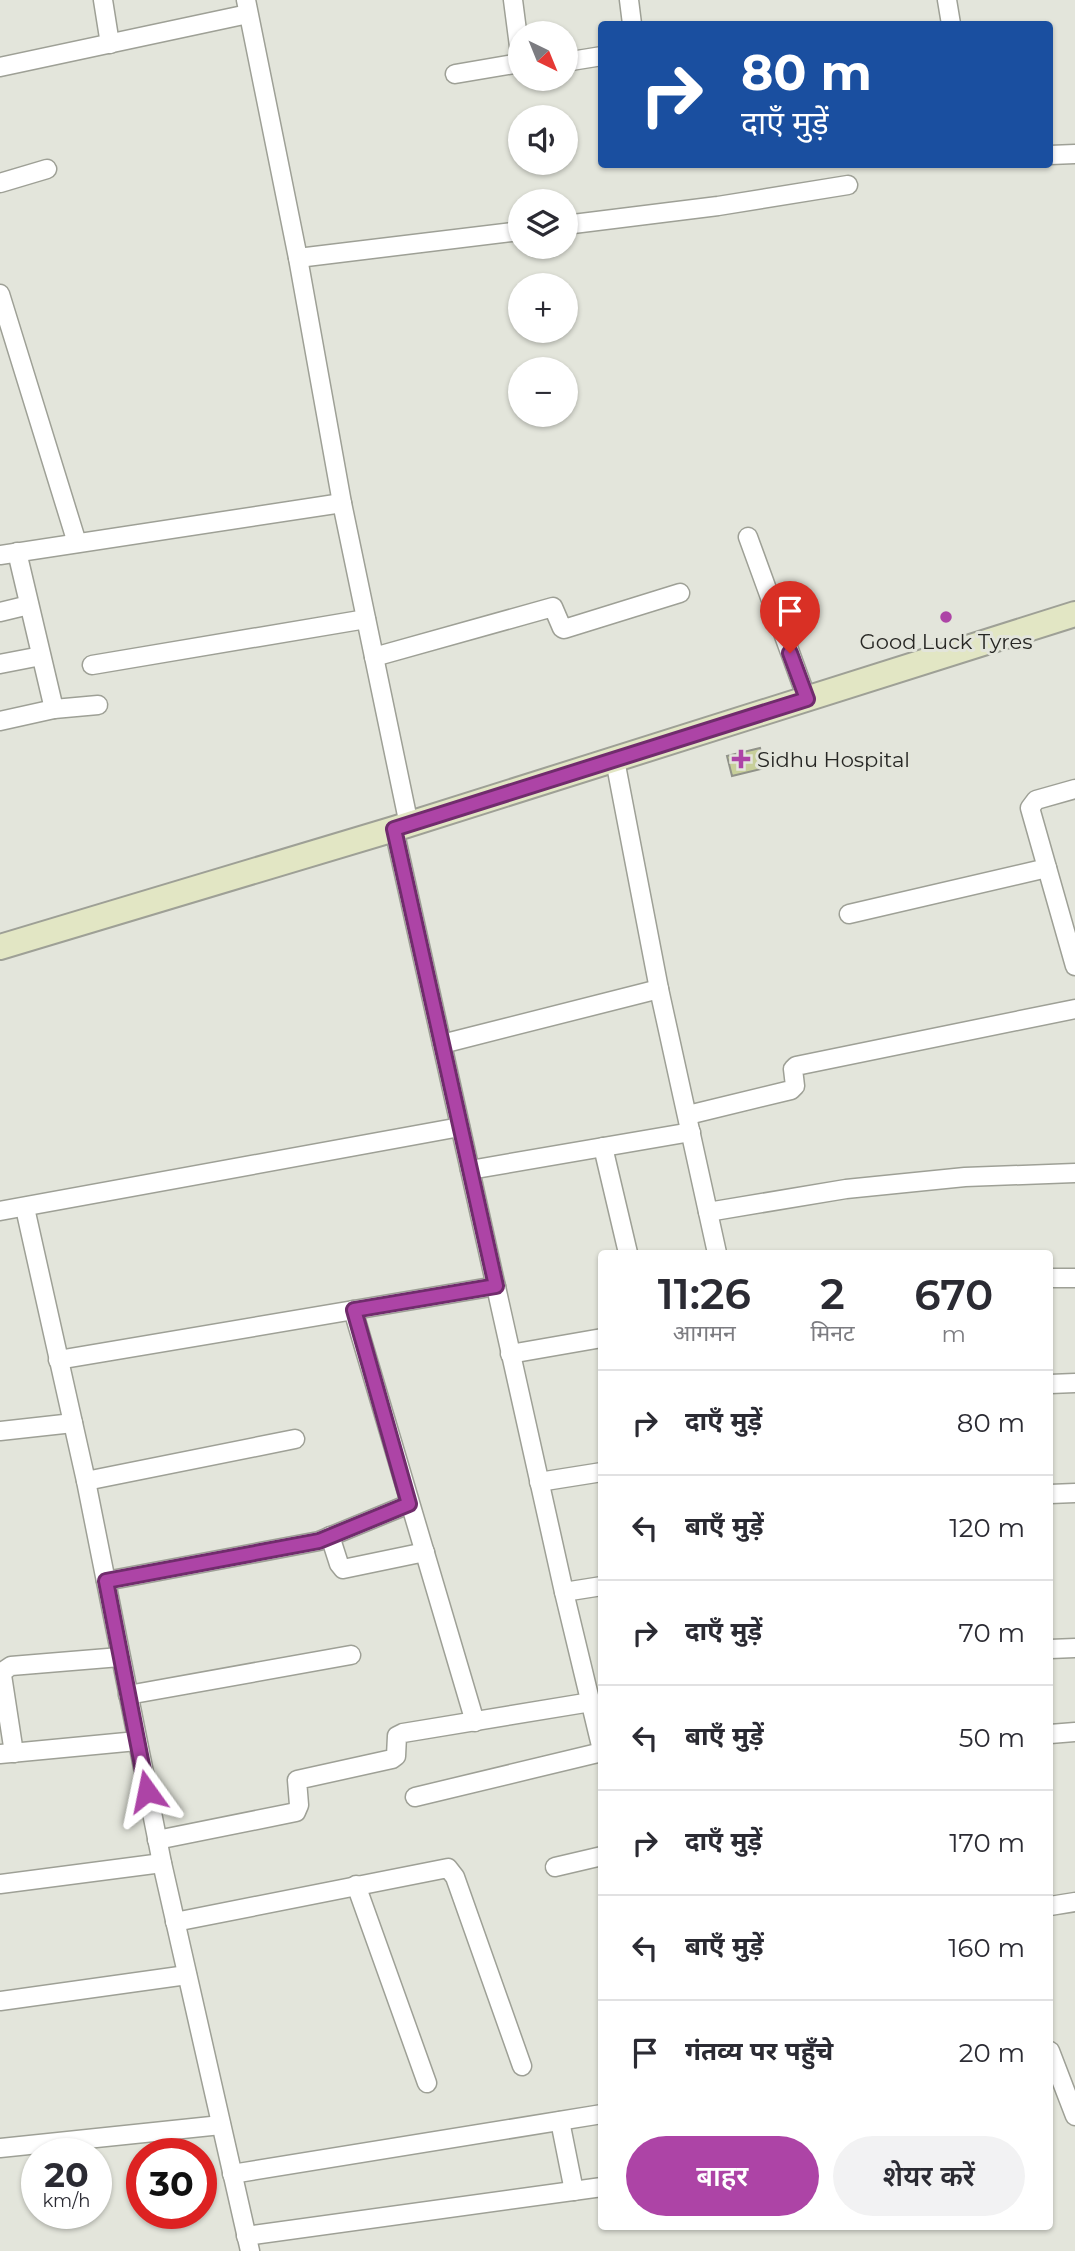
<!DOCTYPE html>
<html lang="hi">
<meta charset="utf-8">
<style>
body{margin:0;font-family:Montserrat,"Noto Sans Devanagari",sans-serif;background:#f2f2f3;color:#2b2b33;height:100vh;display:flex;flex-direction:column;font-size:26px;white-space:nowrap}
*{box-sizing:border-box;margin:0}
p{font-size:23px;color:#7c7c81}
.icon{flex:none;width:38px;height:38px;fill:none;stroke:currentColor;stroke-width:2;stroke-linecap:round;stroke-linejoin:round}
.map{position:relative;flex:1;overflow:hidden}
.sheet{position:absolute;left:598px;top:1250px;width:455px;height:980px;display:flex;flex-direction:column;background:#fff;border-radius:7px;box-shadow:0 2px 5px #0004}
.sheet>*{flex:none}
.banner{position:absolute;left:598px;top:21px;width:455px;height:147px;border-radius:7px;box-shadow:0 2px 5px #0004;background:#1a4fa0;color:#fff;overflow:hidden}
.needle{width:46px;rotate:137deg}
.controls{position:absolute;left:508px;top:21px;display:grid;gap:14px}
.controls a{display:grid;place-items:center;width:70px;height:70px;border-radius:50%;background:#fff;box-shadow:0 2px 5px #0004;font-size:35px}
.speed{position:absolute;left:21px;top:2138px;display:flex;gap:14px;font-size:35px;font-weight:700;text-align:center}
.speed>*{display:grid;place-content:center;width:91px;height:91px;border-radius:50%;background:#fff;box-shadow:0 2px 5px #0004;line-height:1}
.speed small{font-size:18px;font-weight:400}
.speed .limit{border:10px solid #d22;background:#fff;color:#111}
.pin{position:absolute;display:grid;place-items:center;width:60px;height:60px;color:#fff;margin:-72px -30px;border-radius:50% 50% 50% 0;rotate:-45deg;box-shadow:0 0 7px #0007}
.pin .icon{rotate:45deg}
.me{position:absolute;width:77px;margin:-38px;rotate:348deg;stroke-linejoin:round;filter:drop-shadow(0 0 5px #0008)}
.turn{display:flex;align-items:center;gap:24px;height:147px;padding:0 28px;font-size:32px}
.turn .icon{width:91px;height:91px;stroke-width:2.5}
.turn b{display:block;font-size:49px;line-height:60px}
.eta{display:flex;justify-content:space-evenly;align-items:center;height:119px;text-align:center}
.eta b{font-size:42px;font-weight:600;line-height:49px}
.cta{display:flex;gap:14px;margin-top:auto;padding:14px 28px}
.cta a{flex:1;height:80px;border-radius:42px;background:#ad44a6;color:#fff;font-size:28px;font-weight:600;line-height:80px;text-align:center}
.cta a+a{background:#f2f2f3;color:#2b2b33}
ul{padding:0;list-style:none}
li{display:flex;align-items:center;gap:21px;height:105px;padding:0 28px;border-top:2px solid #e1e1e2}
li div{flex:1}
li b{display:block;font-size:26px}
li em{font-style:normal}
.map>svg:first-child{display:block}
</style>
<div class="map">
<svg width="1075" height="2251" viewBox="0 0 1075 2251">
<rect width="100%" height="100%" fill="#e3e5db"/>
<path fill="#c7cf9a" stroke="#909289" stroke-width="2" d="M 760,748 L 765,768 L 732,776 L 727,756 Z"/>
<g fill="none" stroke-linecap="round" stroke-linejoin="round">
<defs>
<g id="minor">
<path d="M 103,0 L 110,44"/>
<path d="M 246,0 L 298,258 L 342,503 L 409,825"/>
<path d="M 513,0 L 520,54"/>
<path d="M 629,0 L 632,24"/>
<path d="M 947,0 L 951,24"/>
<path d="M 565,62 L 602,56"/>
<path d="M 0,67 L 248,14"/>
<path d="M 455,74 L 520,63"/>
<path d="M 1050,155 L 1075,154"/>
<path d="M 0,183 L 47,169"/>
<path d="M 565,225 L 718,206 L 848,185"/>
<path d="M 298,258 L 520,231"/>
<path d="M 0,294 L 77,543"/>
<path d="M 748,537 L 807,699"/>
<path d="M 17,552 L 54,709 L 98,705"/>
<path d="M 0,555 L 342,503"/>
<path d="M 0,612 L 29,605"/>
<path d="M 374,657 L 553,607 L 562,628 L 564,629 L 680,593"/>
<path d="M 0,664 L 41,656"/>
<path d="M 92,665 L 366,619"/>
<path d="M 0,721 L 54,709"/>
<path d="M 615,760 L 659,989 L 717,1253"/>
<path d="M 1075,789 L 1036,800 L 1030,808 L 1075,966"/>
<path d="M 394,829 L 564,1592 L 602,1750"/>
<path d="M 849,914 L 1047,868"/>
<path d="M 442,1044 L 659,989"/>
<path d="M 688,1115 L 791,1090 L 795,1086 L 793,1069 L 796,1066 L 1075,1009"/>
<path d="M 603,1147 L 628,1253"/>
<path d="M 470,1170 L 691,1132"/>
<path d="M 25,1208 L 86,1481 L 162,1863 L 250,2251"/>
<path d="M 0,1211 L 460,1127"/>
<path d="M 708,1212 L 846,1189 L 965,1177 L 1075,1173"/>
<path d="M 1050,1278 L 1075,1278"/>
<path d="M 353,1310 L 475,1722"/>
<path d="M 510,1354 L 602,1338"/>
<path d="M 58,1360 L 496,1286"/>
<path d="M 1050,1384 L 1075,1383"/>
<path d="M 0,1431 L 73,1423"/>
<path d="M 86,1481 L 295,1439"/>
<path d="M 539,1482 L 602,1472"/>
<path d="M 1050,1494 L 1075,1493"/>
<path d="M 330,1536 L 339,1564 L 343,1569 L 425,1552"/>
<path d="M 106,1581 L 319,1541 L 409,1504"/>
<path d="M 564,1592 L 602,1586"/>
<path d="M 1050,1649 L 1075,1648"/>
<path d="M 128,1695 L 351,1655"/>
<path d="M 1050,1734 L 1075,1732"/>
<path d="M 14,1753 L 2,1675 L 5,1670 L 11,1666 L 120,1657"/>
<path d="M 0,1754 L 137,1741"/>
<path d="M 415,1797 L 602,1752"/>
<path d="M 157,1840 L 296,1812 L 299,1805 L 297,1780 L 392,1759 L 396,1756 L 397,1736 L 403,1733 L 591,1702"/>
<path d="M 555,1867 L 602,1856"/>
<path d="M 0,1884 L 162,1863"/>
<path d="M 356,1885 L 427,2083"/>
<path d="M 1050,1906 L 1075,1902"/>
<path d="M 175,1922 L 448,1868 L 455,1877 L 522,2066"/>
<path d="M 0,2001 L 187,1975"/>
<path d="M 1050,2051 L 1075,2116"/>
<path d="M 560,2121 L 574,2191"/>
<path d="M 0,2148 L 221,2125"/>
<path d="M 232,2174 L 602,2114"/>
<path d="M 246,2236 L 602,2187"/>
</g>
<path id="secondary" d="M 0,947 L 394,829 L 1075,614"/>
</defs>
<use href="#minor" stroke="#9ea096" stroke-width="21"/>
<use href="#secondary" stroke="#9ea096" stroke-width="28"/>
<use href="#minor" stroke="#fff" stroke-width="18"/>
<use href="#secondary" stroke="#e2e6c4" stroke-width="24"/>
</g>
<g fill="none" stroke-linecap="round" stroke-linejoin="round">
<defs>
<path id="route" d="M 147,1791 L 106,1581 L 319,1541 L 409,1504 L 354,1310 L 496,1286 L 394,829 L 807,699 L 790,653"/>
</defs>
<use href="#route" stroke="#702c6c" stroke-width="18"/>
<use href="#route" stroke="#ad44a6" stroke-width="12"/>
</g>
<g fill="#ad44a6" stroke="#e3e5db" stroke-width="2.5">
<circle cx="946" cy="617" r="7"/>
<path d="M737.5 748.5h7v7h7v7h-7v7h-7v-7h-7v-7h7z"/>
</g>
<g text-anchor="middle" dominant-baseline="central" stroke-width="6" stroke-linejoin="round" paint-order="stroke">
<g font-size="21" fill="#272724" stroke="#e3e5db">
<text x="946" y="641">Good Luck Tyres</text>
<text x="757" y="759" text-anchor="start">Sidhu Hospital</text>
</g>
</g>
</svg>
<div class="controls">
<a><svg class="needle" viewBox="-14 -14 28 28"><path d="M0-13l5 13h-10z" fill="#e53935"/><path d="M0 13l5-13h-10z" fill="#7c7c81"/></svg></a>
<a><svg class="icon" aria-label="sound" viewBox="0 0 24 24"><path d="M4 9h4l5-4v14l-5-4H4zM17 9q2 3 0 6"/></svg></a>
<a><svg class="icon" aria-label="layers" viewBox="0 0 24 24"><path d="M12 4l9 5-9 5-9-5zM3 14l9 5 9-5"/></svg></a>
<a>+</a>
<a>−</a>
</div>
<div class="speed"><div>20<small>km/h</small></div><div class="limit">30</div></div>
<div class="pin" style="left:790px;top:653px;background:#d93025"><svg class="icon" aria-label="arrive" viewBox="0 0 24 24"><path d="M6 21V4h12l-3 4 3 4H6"/></svg></div>
<svg class="me" style="left:147px;top:1791px" viewBox="-20 -20 40 40"><path d="M0-17L14 15 0 8-14 15z" fill="#ad44a6" stroke="#fff" stroke-width="4"/></svg>
<div class="banner">
<div class="turn"><svg class="icon" aria-label="right" viewBox="0 0 24 24"><path d="M7 20v-9h11M14 6l5 5-5 5"/></svg><div><b>80 m</b>दाएँ मुड़ें</div></div>
</div>
<section class="sheet">
<div class="eta">
<div><b>11:26</b><p>आगमन</p></div>
<div><b>2</b><p>मिनट</p></div>
<div><b>670</b><p>m</p></div>
</div>
<ul>
<li><svg class="icon" aria-label="right" viewBox="0 0 24 24"><path d="M7 20v-9h11M14 6l5 5-5 5"/></svg><div><b>दाएँ मुड़ें</b></div><em>80 m</em></li>
<li><svg class="icon" aria-label="left" viewBox="0 0 24 24"><path d="M17 20v-9H6M10 6l-5 5 5 5"/></svg><div><b>बाएँ मुड़ें</b></div><em>120 m</em></li>
<li><svg class="icon" aria-label="right" viewBox="0 0 24 24"><path d="M7 20v-9h11M14 6l5 5-5 5"/></svg><div><b>दाएँ मुड़ें</b></div><em>70 m</em></li>
<li><svg class="icon" aria-label="left" viewBox="0 0 24 24"><path d="M17 20v-9H6M10 6l-5 5 5 5"/></svg><div><b>बाएँ मुड़ें</b></div><em>50 m</em></li>
<li><svg class="icon" aria-label="right" viewBox="0 0 24 24"><path d="M7 20v-9h11M14 6l5 5-5 5"/></svg><div><b>दाएँ मुड़ें</b></div><em>170 m</em></li>
<li><svg class="icon" aria-label="left" viewBox="0 0 24 24"><path d="M17 20v-9H6M10 6l-5 5 5 5"/></svg><div><b>बाएँ मुड़ें</b></div><em>160 m</em></li>
<li><svg class="icon" aria-label="arrive" viewBox="0 0 24 24"><path d="M6 21V4h12l-3 4 3 4H6"/></svg><div><b>गंतव्य पर पहुँचे</b></div><em>20 m</em></li>
</ul>
<div class="cta"><a>बाहर</a><a>शेयर करें</a></div>
</section>
</div>
